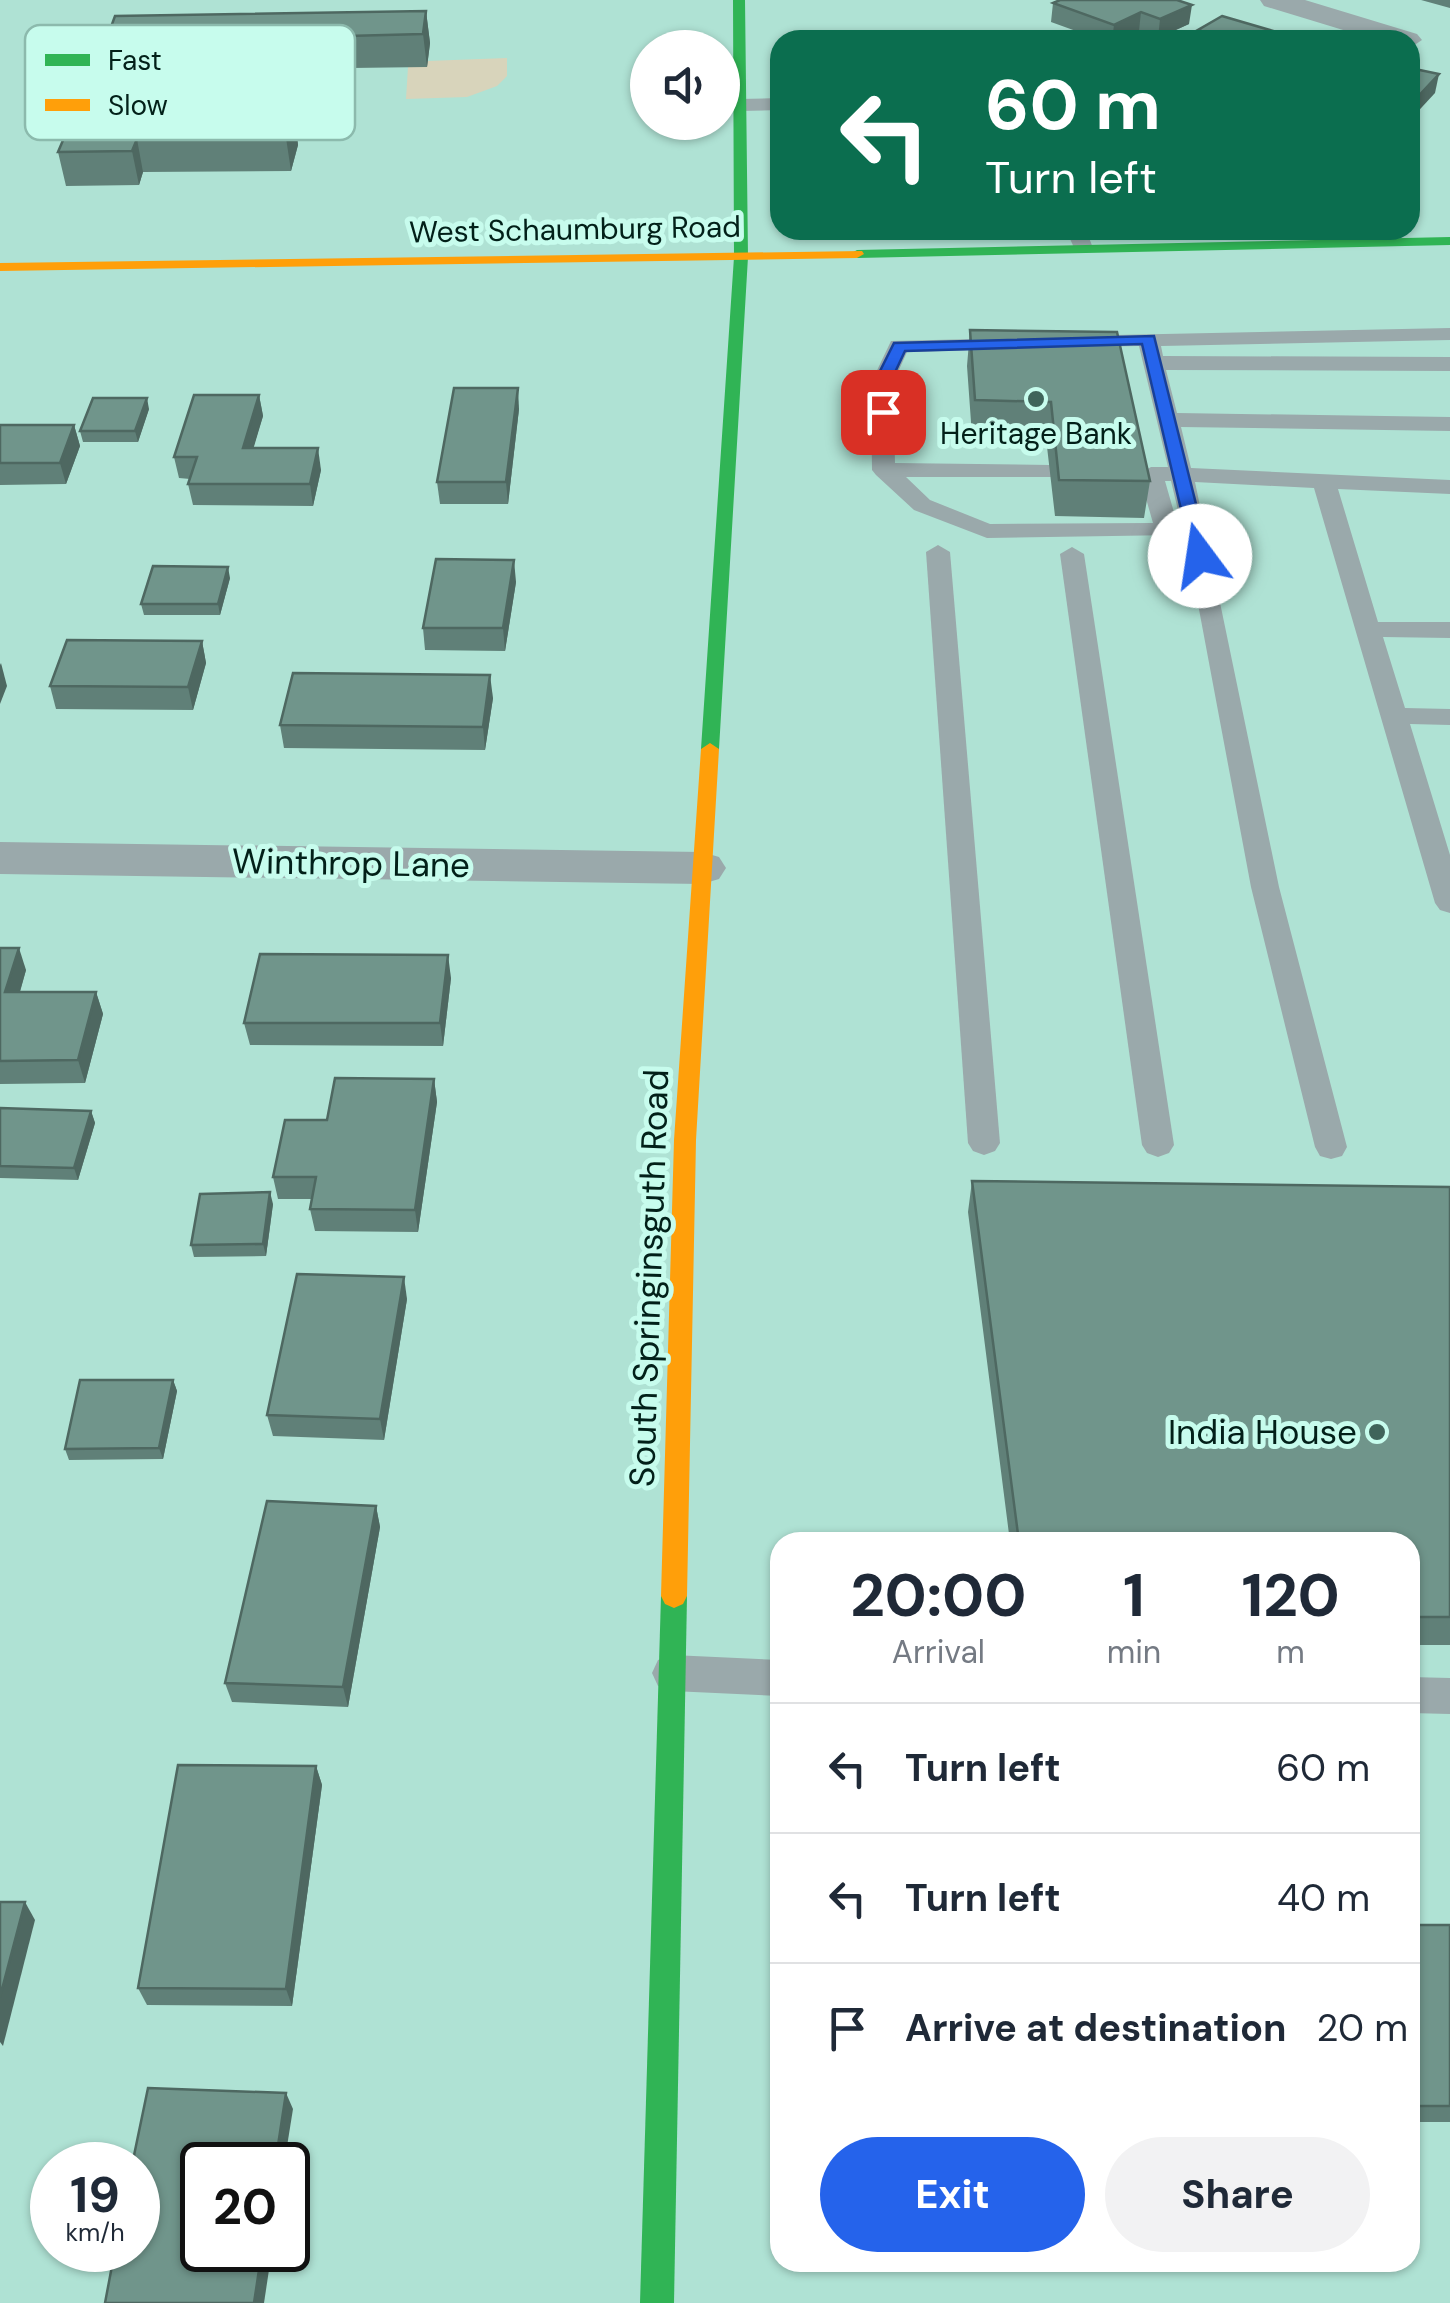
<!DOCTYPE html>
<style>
body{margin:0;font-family:"DM Sans",sans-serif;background:#f2f2f3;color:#1f2937;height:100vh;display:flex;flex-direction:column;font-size:38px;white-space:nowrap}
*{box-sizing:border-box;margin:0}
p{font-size:32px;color:#747a83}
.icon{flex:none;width:55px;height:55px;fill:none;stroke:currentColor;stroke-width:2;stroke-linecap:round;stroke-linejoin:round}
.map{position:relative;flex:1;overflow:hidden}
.drawer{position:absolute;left:770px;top:1532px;width:650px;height:740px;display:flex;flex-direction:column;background:#fff;border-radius:30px;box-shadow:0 2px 8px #0004}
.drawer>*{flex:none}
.hud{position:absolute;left:770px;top:30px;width:650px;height:210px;border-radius:30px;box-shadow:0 2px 8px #0004;background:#0b6e4f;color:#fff;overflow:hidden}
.buttons{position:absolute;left:630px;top:30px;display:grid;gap:20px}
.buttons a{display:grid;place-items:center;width:110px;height:110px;border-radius:50%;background:#fff;box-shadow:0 2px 8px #0004;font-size:50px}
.speed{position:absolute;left:30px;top:2142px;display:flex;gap:20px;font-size:50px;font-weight:700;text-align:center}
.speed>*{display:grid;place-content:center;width:130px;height:130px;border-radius:50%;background:#fff;box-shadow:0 2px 8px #0004;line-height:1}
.speed small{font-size:25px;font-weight:400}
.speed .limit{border:5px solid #111;border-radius:15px;background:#fff;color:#111}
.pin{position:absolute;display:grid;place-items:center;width:85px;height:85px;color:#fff;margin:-42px;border-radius:20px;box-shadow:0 5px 15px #0006}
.me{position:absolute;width:110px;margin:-55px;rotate:346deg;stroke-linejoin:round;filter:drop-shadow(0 0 8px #0008)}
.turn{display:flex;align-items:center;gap:35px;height:210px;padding:0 50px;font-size:45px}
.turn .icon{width:130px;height:130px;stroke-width:2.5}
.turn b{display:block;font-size:70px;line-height:85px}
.eta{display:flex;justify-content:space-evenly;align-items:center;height:170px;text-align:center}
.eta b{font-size:60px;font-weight:700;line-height:70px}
.cta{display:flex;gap:20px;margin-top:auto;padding:20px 50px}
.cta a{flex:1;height:115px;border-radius:60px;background:#2563eb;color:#fff;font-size:40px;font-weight:700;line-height:115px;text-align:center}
.cta a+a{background:#f2f2f3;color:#1f2937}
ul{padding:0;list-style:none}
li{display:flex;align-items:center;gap:30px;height:130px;padding:0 50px;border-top:2px solid #e0e1e3}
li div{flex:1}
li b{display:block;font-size:38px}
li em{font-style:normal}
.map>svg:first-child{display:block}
</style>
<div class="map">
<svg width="1450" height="2303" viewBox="0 0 1450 2303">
<rect width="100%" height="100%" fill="#afe2d4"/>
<path fill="#d8d4bb" d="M 507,58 L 507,76 L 497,86 L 467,97 L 406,99 L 408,67 L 426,67 L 427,61 Z"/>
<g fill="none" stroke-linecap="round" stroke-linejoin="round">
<g fill="#9aa9ab" fill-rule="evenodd">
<path d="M 780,98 L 780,110 L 740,111 L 731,105 L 740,99 Z"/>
<path d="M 1066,230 L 1086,230 L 1093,248 L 1090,252 L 1076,252 Z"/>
<path d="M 1450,328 L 1450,340 L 1161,346 L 1163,356 L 1450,357 L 1450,371 L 1166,370 L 1177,413 L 1450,417 L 1450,431 L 1181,427 L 1191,468 L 1450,480 L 1450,494 L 1338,489 L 1378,622 L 1450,622 L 1450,638 L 1383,637 L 1405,708 L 1450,709 L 1450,725 L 1410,724 L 1450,855 L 1450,913 L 1440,910 L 1435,903 L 1314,488 L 1195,482 L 1279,887 L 1347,1147 L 1342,1156 L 1331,1159 L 1320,1156 L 1315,1147 L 1251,887 L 1189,556 L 1171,481 L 1165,481 L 1179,530 L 1176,535 L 987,538 L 914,510 L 876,475 L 872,470 L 871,383 L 891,341 L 1019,338 L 1022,343 L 1011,349 L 907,352 L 893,383 L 895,463 L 1050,465 L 1062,472 L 1058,477 L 906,477 L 930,500 L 990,524 L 1153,523 L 1139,474 L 1151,467 L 1168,467 L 1139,346 L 1075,347 L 1067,346 L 1064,341 L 1067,336 Z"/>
<path d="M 938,545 L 950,552 L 1000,1143 L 995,1151 L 984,1155 L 973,1151 L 968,1143 L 926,552 Z"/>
<path d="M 1072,547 L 1084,554 L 1174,1145 L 1169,1153 L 1158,1157 L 1147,1153 L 1142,1145 L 1060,554 Z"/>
<path d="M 672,1655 L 780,1660 L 780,1696 L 672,1691 L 658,1686 L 652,1673 L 658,1660 Z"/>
<path d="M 1410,1677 L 1450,1678 L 1450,1714 L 1410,1713 Z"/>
</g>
<g fill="#9aa9ab" fill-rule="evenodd">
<path d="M 1260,0 L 1305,0 L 1417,34 L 1422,40 L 1410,48 L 1410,40 L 1376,40 L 1264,6 Z"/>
<path d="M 0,842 L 702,852 L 719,857 L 726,868 L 719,879 L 702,884 L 0,874 Z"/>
</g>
<g fill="#30b455" fill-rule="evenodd">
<path d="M 733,0 L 745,0 L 748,257 L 719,749 L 710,755 L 701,749 L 734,257 Z"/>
<path d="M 1450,237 L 1450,245 L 857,258 L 850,254 L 857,250 Z"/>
<path d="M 674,1584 L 683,1588 L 687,1596 L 674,2303 L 640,2303 L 661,1596 L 665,1588 Z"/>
</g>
<g fill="#ff9f0a" fill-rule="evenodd">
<path d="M 862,251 L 864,254 L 857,258 L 0,271 L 0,263 Z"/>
<path d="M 710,743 L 719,749 L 696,1140 L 687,1596 L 683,1604 L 674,1608 L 665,1604 L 661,1596 L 674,1140 L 701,749 Z"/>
</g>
</g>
<g fill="#608078">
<path d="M 1177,0 L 1189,24 L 1158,38 L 1139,31 L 1120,40 L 1101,40 L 1051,22 L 1053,3 Z"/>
<path d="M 1421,0 L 1450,0 L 1450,8 Z"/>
<path d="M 426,11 L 430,43 L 427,67 L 351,68 L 237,112 L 294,112 L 298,145 L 291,171 L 143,172 L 139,185 L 66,186 L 58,152 L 105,91 L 99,60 Z"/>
<path d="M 1198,30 L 1304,40 L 1196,40 Z"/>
<path d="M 970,330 L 1150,481 L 1144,518 L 1055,516 L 1046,438 L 972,436 L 967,366 Z"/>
<path d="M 259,395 L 263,416 L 253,448 L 321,470 L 313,506 L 193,505 L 188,484 L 190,479 L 179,478 L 174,457 Z"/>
<path d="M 149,409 L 138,442 L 83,442 L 80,431 Z"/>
<path d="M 519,409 L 508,504 L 440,504 L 437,482 Z"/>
<path d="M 0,425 L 74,425 L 80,446 L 66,484 L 0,485 Z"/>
<path d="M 230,578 L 220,615 L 144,615 L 141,604 Z"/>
<path d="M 516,582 L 505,651 L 425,650 L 423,628 Z"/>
<path d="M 202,641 L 206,663 L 193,710 L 56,709 L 50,686 Z"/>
<path d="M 493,698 L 485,750 L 284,748 L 280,725 Z"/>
<path d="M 0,948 L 26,970 L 20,992 L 96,992 L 103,1014 L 85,1083 L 0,1084 Z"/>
<path d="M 451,978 L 443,1046 L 250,1045 L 244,1023 Z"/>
<path d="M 434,1079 L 437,1102 L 418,1232 L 315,1231 L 310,1209 L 312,1199 L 278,1199 L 273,1177 L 327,1120 Z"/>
<path d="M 0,1108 L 91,1111 L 95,1123 L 78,1180 L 0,1178 Z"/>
<path d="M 972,1181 L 1450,1187 L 1450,1645 L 1410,1645 L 1410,1542 L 1010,1542 L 968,1212 Z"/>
<path d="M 273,1204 L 266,1256 L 194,1257 L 191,1245 Z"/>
<path d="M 407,1299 L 384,1440 L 273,1436 L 267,1415 Z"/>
<path d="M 173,1380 L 177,1391 L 163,1459 L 69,1460 L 65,1449 Z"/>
<path d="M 376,1506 L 380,1527 L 348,1707 L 232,1702 L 225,1683 Z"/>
<path d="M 316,1766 L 322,1785 L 292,2006 L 147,2005 L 138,1988 Z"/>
<rect x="1410" y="1925" width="40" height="197"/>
</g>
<g fill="#4e6861">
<path d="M 1192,5 L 1189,24 L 1158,38 L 1160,19 Z"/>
<path d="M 426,11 L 430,43 L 427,67 L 423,34 Z"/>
<path d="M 1141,12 L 1139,31 L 1120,40 L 1112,40 L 1114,25 Z"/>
<path d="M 347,36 L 351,68 L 169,139 L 144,113 Z"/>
<path d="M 1439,74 L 1435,93 L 1410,120 L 1410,105 Z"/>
<path d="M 294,112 L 298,145 L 291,171 L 286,138 Z"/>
<path d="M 137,139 L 143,172 L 139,185 L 132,151 Z"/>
<path d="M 518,388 L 519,409 L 508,504 L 506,482 Z"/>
<path d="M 259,395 L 263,416 L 247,470 L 243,448 Z"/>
<path d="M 147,398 L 149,409 L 138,442 L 135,431 Z"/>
<path d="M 74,425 L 80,446 L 66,484 L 60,463 Z"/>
<path d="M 318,448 L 321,470 L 313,506 L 310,484 Z"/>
<path d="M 514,560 L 516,582 L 505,651 L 503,628 Z"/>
<path d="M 228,567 L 230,578 L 220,615 L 218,604 Z"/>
<path d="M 202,641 L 206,663 L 193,710 L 188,687 Z"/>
<path d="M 1,663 L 7,686 L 0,704 L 0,665 Z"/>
<path d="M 490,675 L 493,698 L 485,750 L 483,727 Z"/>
<path d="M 19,948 L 26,970 L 13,1015 L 5,992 Z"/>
<path d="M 448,955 L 451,978 L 443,1046 L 440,1023 Z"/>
<path d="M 96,992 L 103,1014 L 85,1083 L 78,1060 Z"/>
<path d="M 434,1079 L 437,1102 L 418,1232 L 415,1210 Z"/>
<path d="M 91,1111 L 95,1123 L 78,1180 L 74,1168 Z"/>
<path d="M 270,1192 L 273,1204 L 266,1256 L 263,1244 Z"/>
<path d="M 404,1277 L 407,1299 L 384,1440 L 380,1419 Z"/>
<path d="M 173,1380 L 177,1391 L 163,1459 L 159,1448 Z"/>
<path d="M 376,1506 L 380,1527 L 348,1707 L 343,1687 Z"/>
<path d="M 316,1766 L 322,1785 L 292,2006 L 286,1989 Z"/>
<path d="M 25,1902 L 35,1920 L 3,2046 L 0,2042 L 0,1997 Z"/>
<path d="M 286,2093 L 293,2109 L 284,2165 L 275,2165 Z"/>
<path d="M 262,2250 L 272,2250 L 264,2303 L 254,2303 Z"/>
</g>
<g fill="#70958b" stroke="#4e6861" stroke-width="2.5">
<path d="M 1060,0 L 1177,0 L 1192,5 L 1160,19 L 1141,12 L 1114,25 L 1053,3 Z"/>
<path d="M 426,11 L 423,34 L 347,36 L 144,113 L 294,112 L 286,138 L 137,139 L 132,151 L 58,152 L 84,91 L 112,91 L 155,73 L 143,59 L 99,60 L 115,16 Z"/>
<path d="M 1222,16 L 1304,40 L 1231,40 L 1198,30 Z"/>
<path d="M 1410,68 L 1439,74 L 1410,105 Z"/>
<path d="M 970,330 L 1117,332 L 1150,481 L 1059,480 L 1051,402 L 975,400 Z"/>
<path d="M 454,388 L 518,388 L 506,482 L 437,482 Z"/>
<path d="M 194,395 L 259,395 L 243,448 L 318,448 L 310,484 L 188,484 L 197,457 L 174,457 Z"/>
<path d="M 93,398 L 147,398 L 135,431 L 80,431 Z"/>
<path d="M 0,425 L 74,425 L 60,463 L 0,463 Z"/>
<path d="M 436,559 L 514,560 L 503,628 L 423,628 Z"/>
<path d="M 153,566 L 228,567 L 218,604 L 141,604 Z"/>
<path d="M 67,640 L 202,641 L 188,687 L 50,686 Z"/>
<path d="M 293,673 L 490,675 L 483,727 L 280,725 Z"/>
<path d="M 0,948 L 19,948 L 5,992 L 96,992 L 78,1060 L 0,1061 Z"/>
<path d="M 260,954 L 448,955 L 440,1023 L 244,1023 Z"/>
<path d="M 335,1078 L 434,1079 L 415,1210 L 310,1209 L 316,1177 L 273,1177 L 285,1120 L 327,1120 Z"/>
<path d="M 0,1108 L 91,1111 L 74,1168 L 0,1166 Z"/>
<path d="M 972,1181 L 1450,1187 L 1450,1617 L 1410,1617 L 1410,1542 L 1019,1542 Z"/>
<path d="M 270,1192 L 263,1244 L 191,1245 L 200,1194 Z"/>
<path d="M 297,1274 L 404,1277 L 380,1419 L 267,1415 Z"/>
<path d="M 80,1380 L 173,1380 L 159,1448 L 65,1449 Z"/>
<path d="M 267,1501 L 376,1506 L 343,1687 L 225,1683 Z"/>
<path d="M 178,1765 L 316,1766 L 286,1989 L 138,1988 Z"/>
<path d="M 0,1902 L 25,1902 L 0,1997 Z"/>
<rect x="1410" y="1925" width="40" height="181"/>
<path d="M 148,2088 L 286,2093 L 275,2165 L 202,2165 L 202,2250 L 262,2250 L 254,2303 L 105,2303 L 115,2250 L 138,2250 L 138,2165 L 132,2165 Z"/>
</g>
<path fill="#2563eb" stroke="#184099" stroke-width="2.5" d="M 1154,336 L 1209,556 L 1207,559 L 1192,556 L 1142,344 L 905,351 L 890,383 L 891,412 L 883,417 L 875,412 L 874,383 L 894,343 Z"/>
<g fill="#3f645a" stroke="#c7fced" stroke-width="4">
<circle cx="1036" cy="399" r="10"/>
<circle cx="1377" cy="1432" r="10"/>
</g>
<g text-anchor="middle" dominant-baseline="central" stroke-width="10" stroke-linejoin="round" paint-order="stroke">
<g font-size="30" fill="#022019" stroke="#c7fced">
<text transform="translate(575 229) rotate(-1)">West Schaumburg Road</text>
</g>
<g font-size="30" fill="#022019" stroke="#c7fced">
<text x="1036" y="433">Heritage Bank</text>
</g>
<g font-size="35" fill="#022019" stroke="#c7fced">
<text transform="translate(351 863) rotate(1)">Winthrop Lane</text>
<text transform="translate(649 1278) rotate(-88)">South Springinsguth Road</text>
</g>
<g font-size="35" fill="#022019" stroke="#c7fced" text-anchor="end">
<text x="1357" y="1432">India House</text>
</g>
</g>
<rect x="25" y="25" width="330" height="115" rx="15" fill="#c7fced" stroke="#8cbaad" stroke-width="2.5"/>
<rect x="45" y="54" width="45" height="12" fill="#30b455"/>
<rect x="45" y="99" width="45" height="12" fill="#ff9f0a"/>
<g font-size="28" fill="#022019">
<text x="108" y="70">Fast</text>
<text x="108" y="115">Slow</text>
</g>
</svg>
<div class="buttons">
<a><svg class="icon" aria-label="sound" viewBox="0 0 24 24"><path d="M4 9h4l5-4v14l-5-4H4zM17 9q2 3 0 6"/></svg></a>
</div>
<div class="speed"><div>19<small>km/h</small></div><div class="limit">20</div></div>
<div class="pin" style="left:883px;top:412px;background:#d93025"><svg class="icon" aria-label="arrive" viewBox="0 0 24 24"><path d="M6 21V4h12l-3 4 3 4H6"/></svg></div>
<svg class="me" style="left:1200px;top:556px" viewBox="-20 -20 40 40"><circle r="19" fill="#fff"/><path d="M0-13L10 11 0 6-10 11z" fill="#2563eb"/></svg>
<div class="hud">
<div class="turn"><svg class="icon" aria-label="left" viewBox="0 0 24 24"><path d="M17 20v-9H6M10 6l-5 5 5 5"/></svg><div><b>60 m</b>Turn left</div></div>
</div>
<section class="drawer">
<div class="eta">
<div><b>20:00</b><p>Arrival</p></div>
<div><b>1</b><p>min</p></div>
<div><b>120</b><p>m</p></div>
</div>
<ul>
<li><svg class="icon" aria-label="left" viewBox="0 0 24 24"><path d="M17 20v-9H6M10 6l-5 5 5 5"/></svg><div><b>Turn left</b></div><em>60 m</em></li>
<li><svg class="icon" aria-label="left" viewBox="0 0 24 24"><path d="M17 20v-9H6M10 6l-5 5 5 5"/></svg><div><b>Turn left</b></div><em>40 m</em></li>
<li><svg class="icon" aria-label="arrive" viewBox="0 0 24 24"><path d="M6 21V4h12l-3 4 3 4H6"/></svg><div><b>Arrive at destination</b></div><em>20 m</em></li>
</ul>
<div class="cta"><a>Exit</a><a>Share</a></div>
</section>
</div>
